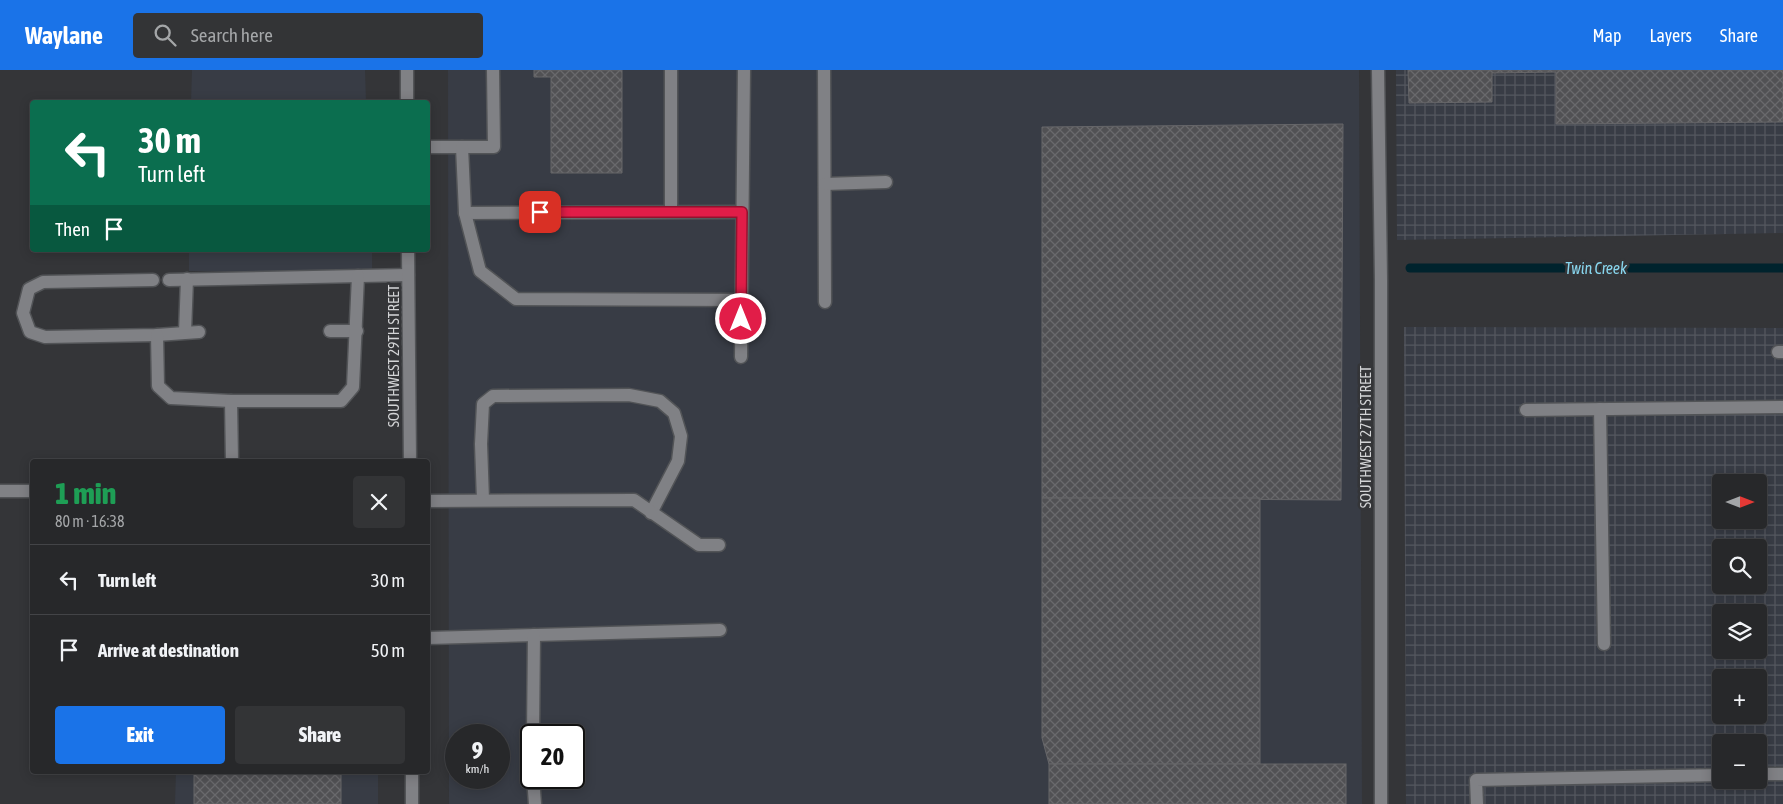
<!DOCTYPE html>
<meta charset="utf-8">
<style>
body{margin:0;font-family:"Asap Condensed",sans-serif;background:#333436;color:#f1f3f6;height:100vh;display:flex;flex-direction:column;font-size:19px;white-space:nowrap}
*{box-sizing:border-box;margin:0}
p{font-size:16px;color:#a4a6a8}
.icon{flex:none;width:28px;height:28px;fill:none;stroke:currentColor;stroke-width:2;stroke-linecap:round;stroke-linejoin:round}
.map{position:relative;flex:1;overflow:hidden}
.sheet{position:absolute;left:30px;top:389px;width:400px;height:315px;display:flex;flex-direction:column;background:#27282a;border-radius:5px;box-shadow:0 2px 12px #0003,0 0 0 1px #434447}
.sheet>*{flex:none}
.hud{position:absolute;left:30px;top:30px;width:400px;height:152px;border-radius:5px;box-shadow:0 2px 12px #0003,0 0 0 1px #434447;background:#0b6e4f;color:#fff;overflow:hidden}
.needle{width:32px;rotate:90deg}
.controls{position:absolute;left:1712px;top:404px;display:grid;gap:10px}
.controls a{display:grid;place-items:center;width:55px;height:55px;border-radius:5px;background:#27282a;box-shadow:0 2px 12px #0003,0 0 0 1px #434447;font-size:25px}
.speed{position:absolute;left:445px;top:654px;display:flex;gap:10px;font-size:25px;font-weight:700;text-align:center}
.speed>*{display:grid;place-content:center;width:65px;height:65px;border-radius:50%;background:#27282a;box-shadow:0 2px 12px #0003,0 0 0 1px #434447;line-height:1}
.speed small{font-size:12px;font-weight:400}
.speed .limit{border:2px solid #111;border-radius:8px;background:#fff;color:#111}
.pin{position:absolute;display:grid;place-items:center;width:42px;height:42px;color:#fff;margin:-21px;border-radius:10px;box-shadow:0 2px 8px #0006}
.me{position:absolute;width:55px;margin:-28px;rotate:0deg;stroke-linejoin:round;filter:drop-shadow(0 0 4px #0008)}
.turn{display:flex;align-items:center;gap:18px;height:105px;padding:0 25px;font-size:22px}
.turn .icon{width:65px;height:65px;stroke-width:2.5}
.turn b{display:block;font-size:35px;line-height:42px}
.then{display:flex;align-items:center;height:48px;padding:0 25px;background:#0003;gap:10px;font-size:19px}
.round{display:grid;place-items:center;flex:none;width:52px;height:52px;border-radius:5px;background:#333436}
.summary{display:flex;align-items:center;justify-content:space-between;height:85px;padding:0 25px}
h1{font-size:30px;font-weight:800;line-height:38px;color:#1e9e55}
.primary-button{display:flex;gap:10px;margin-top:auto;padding:10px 25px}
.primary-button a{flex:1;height:58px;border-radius:5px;background:#1a73e8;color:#fff;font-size:20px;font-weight:800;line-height:58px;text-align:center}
.primary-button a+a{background:#333436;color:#f1f3f6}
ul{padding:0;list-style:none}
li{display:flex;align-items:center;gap:15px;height:70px;padding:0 25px;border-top:1px solid #434447}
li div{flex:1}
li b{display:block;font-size:19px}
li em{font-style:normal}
header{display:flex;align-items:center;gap:30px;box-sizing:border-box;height:70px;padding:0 25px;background:#1a73e8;color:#fff}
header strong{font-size:24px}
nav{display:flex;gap:28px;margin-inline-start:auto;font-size:18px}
.search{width:350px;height:45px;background:#333436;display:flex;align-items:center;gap:12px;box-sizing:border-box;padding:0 18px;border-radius:5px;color:#a4a6a8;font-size:19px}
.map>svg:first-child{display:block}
</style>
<header>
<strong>Waylane</strong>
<div class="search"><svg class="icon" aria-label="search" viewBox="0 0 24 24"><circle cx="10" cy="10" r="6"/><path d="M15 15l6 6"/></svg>Search here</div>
<nav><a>Map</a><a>Layers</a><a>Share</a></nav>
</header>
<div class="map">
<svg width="1783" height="734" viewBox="0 0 1783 734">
<defs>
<pattern id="industrial-grid" width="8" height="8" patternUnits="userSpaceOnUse" patternTransform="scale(1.25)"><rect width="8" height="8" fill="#383c45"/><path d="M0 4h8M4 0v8" fill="none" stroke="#54575f"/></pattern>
<pattern id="building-cross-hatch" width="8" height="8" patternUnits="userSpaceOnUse" patternTransform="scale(1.25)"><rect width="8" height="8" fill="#515154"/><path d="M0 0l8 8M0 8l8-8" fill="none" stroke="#69696c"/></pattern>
</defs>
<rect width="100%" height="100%" fill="#343538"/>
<g fill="#383c45" fill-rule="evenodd">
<path d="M 192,0 L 365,0 L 366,32 L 191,32 Z"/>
<path d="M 448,0 L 1359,0 L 1362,734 L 449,734 ZM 456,665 L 499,665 L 499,708 L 456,708 ZM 531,665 L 574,665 L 574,708 L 531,708 Z"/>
<path d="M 189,180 L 372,180 L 372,203 L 189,201 Z"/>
<path d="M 176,701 L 378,701 L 378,734 L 175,734 Z"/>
</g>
<g fill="url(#industrial-grid)" fill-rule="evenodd">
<path d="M 1396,0 L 1783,0 L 1783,163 L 1397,170 Z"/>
<path d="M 1404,257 L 1783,258 L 1783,734 L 1406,734 ZM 1721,412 L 1759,412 L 1759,450 L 1721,450 ZM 1721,478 L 1759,478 L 1759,515 L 1721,515 ZM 1721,542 L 1759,542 L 1759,580 L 1721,580 ZM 1721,608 L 1759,608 L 1759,645 L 1721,645 ZM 1721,672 L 1759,672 L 1759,710 L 1721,710 Z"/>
</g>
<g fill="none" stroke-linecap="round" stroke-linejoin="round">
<path stroke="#00232d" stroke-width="9" d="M 1410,198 L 1783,198"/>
</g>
<g fill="url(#building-cross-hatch)" stroke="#666669">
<path d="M 534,0 L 622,0 L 622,103 L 551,103 L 551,7 L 534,7 Z"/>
<path d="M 1408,0 L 1783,0 L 1783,52 L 1556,54 L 1556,2 L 1492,3 L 1492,32 L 1409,33 Z"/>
<path d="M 1343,54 L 1341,430 L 1042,428 L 1042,57 Z"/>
<path d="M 1042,428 L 1260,428 L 1260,694 L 1049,694 L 1042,668 Z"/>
<rect x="1049" y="694" width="297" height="40"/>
<rect x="194" y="701" width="147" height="33"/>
</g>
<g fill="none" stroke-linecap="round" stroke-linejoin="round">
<defs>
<g id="lane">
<path d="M 671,0 L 671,141"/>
<path d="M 824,0 L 825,232"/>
<path d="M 428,77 L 494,77 L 493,0"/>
<path d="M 462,77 L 465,143"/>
<path d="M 825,114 L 886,112"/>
<path d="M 153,210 L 43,212 L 29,219 L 23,243 L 30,262 L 45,267 L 157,265 L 199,262"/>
<path d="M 169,210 L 408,205"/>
<path d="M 741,230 L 516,229 L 480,201 L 465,143 L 742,142"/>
<path d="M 330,261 L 357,261"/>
<path d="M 185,262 L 187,209"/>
<path d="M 157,265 L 158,316 L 171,328 L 231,331"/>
<path d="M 1778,282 L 1783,282"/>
<path d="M 741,287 L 744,0"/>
<path d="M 1600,339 L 1604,574"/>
<path d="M 1526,340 L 1783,337"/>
<path d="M 232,391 L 231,331 L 341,331 L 353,317 L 358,206"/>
<path d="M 483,430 L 481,374 L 483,334 L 493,326 L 629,325 L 660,331 L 674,343 L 681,366 L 678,391 L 651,443"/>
<path d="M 428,431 L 634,430 L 699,475 L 719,475"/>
<path d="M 428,568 L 720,560"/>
<path d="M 533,665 L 534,565"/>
<path d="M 1759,704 L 1783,704"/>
<path d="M 533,708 L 535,734"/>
<path d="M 1477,734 L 1476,710 L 1721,705"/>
</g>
<g id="street">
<path d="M 1378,0 L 1381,210 L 1381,734"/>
<path d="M 0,421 L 32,421"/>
</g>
<g id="secondary">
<path d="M 407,0 L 407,32"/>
<path d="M 408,180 L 410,391"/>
<path d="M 412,701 L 412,734"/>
</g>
</defs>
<use href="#lane" stroke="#525457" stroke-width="15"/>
<use href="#street" stroke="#525457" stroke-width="15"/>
<use href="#secondary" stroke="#525457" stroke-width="15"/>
<use href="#lane" stroke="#808185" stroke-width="12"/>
<use href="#street" stroke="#808185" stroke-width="12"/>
<use href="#secondary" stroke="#808185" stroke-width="12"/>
</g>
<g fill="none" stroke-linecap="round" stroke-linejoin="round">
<defs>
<path id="route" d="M 540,142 L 742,142 L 741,249"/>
</defs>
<use href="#route" stroke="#92132f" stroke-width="12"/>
<use href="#route" stroke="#e11d48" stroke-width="9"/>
</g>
<g text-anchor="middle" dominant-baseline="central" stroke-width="5" stroke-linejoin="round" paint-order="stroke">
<g font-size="15" fill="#d3d4d6" stroke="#343538">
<text transform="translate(393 286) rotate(-90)">SOUTHWEST 29TH STREET</text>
<text transform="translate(1365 367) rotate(-90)">SOUTHWEST 27TH STREET</text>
</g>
<g font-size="16" font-style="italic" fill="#88d6ee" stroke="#343538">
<text x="1596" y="198">Twin Creek</text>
</g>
</g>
</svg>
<div class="controls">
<a><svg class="needle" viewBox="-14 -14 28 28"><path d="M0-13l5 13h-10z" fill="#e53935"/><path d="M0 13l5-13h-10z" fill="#a4a6a8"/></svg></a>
<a><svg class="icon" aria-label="search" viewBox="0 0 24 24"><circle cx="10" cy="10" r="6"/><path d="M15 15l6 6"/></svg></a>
<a><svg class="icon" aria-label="layers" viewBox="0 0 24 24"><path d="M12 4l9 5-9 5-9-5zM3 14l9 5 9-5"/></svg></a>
<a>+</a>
<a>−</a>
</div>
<div class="speed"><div>9<small>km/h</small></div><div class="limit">20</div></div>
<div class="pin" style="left:540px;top:142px;background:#d93025"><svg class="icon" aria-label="arrive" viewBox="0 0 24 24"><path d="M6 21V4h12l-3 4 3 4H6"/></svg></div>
<svg class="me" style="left:741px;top:249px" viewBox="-20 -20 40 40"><circle r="17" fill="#e11d48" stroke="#fff" stroke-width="3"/><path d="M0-11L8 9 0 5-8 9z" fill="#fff"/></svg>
<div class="hud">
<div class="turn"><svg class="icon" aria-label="left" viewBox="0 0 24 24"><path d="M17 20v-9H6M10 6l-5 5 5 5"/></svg><div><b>30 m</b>Turn left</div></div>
<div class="then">Then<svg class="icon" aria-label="arrive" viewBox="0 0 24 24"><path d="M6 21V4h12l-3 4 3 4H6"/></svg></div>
</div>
<section class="sheet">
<div class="summary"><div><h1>1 min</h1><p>80 m · 16:38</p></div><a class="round"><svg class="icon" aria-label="close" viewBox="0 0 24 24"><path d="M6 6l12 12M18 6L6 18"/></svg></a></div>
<ul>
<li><svg class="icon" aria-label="left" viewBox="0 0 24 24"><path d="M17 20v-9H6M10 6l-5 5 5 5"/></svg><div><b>Turn left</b></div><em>30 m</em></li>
<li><svg class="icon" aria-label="arrive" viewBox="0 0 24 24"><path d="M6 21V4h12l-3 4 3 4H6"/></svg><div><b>Arrive at destination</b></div><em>50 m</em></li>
</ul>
<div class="primary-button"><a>Exit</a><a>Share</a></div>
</section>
</div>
